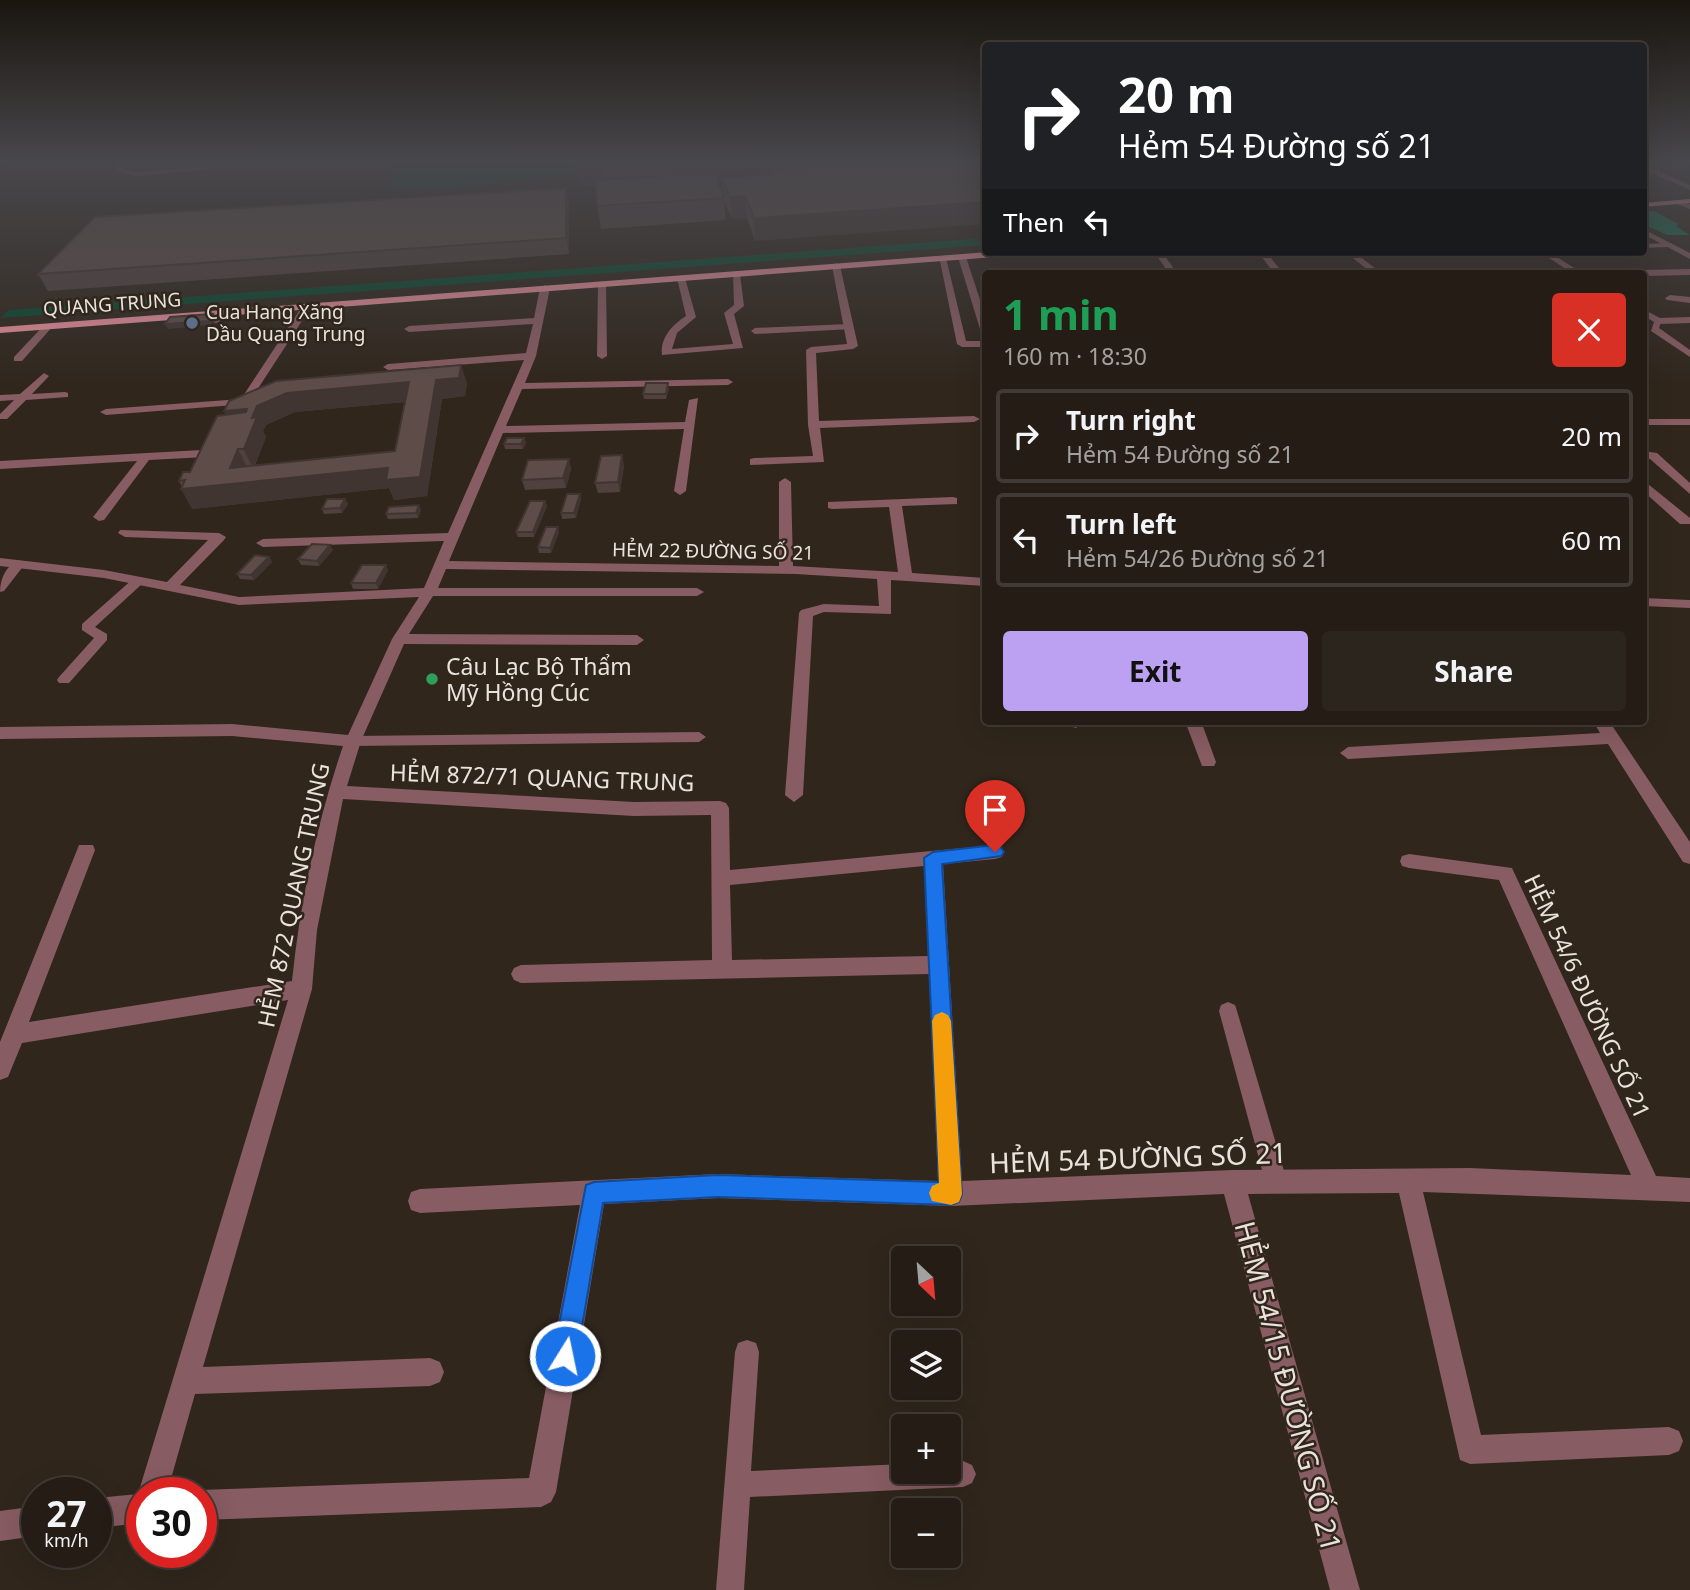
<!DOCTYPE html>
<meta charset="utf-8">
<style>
body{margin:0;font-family:"Noto Sans",sans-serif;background:#2c251e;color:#f1f3f6;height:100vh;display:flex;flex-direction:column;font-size:26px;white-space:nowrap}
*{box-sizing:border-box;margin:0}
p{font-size:23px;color:#a3a1a0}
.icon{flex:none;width:38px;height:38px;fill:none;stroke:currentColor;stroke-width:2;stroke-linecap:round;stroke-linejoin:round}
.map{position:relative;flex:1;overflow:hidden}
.sheet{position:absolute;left:982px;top:270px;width:665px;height:455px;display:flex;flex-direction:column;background:#241c15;border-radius:7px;box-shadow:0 7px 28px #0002,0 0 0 2px #413a34}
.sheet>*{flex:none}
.banner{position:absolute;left:982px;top:42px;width:665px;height:214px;border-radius:7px;box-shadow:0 7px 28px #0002,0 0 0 2px #413a34;background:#202124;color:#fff;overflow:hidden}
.needle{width:46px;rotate:154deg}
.fabs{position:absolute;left:891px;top:1246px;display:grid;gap:14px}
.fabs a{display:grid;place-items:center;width:70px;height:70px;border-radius:7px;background:#241c15;box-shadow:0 7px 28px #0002,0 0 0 2px #413a34;font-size:35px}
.speed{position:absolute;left:21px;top:1477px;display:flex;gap:14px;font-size:35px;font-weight:700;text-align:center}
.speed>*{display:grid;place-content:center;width:91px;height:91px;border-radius:50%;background:#241c15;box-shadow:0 7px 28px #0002,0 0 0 2px #413a34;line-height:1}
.speed small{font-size:18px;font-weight:400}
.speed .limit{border:10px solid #d22;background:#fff;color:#111}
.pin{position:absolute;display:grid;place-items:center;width:60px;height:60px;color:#fff;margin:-72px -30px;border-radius:50% 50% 50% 0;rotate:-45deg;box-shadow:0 0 7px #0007}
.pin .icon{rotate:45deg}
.me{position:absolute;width:77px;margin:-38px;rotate:10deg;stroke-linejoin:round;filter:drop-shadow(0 0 5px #0008)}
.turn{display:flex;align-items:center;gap:24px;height:147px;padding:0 21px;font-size:32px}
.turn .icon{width:91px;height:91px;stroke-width:2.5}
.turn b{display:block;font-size:49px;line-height:60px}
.then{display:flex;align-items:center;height:66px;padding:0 21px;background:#0003;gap:14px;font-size:26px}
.round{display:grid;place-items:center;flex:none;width:74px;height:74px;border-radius:7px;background:#2c251e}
.summary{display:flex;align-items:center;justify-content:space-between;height:119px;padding:0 21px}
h1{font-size:42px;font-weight:700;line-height:52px;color:#1e9e55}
.button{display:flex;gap:14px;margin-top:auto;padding:14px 21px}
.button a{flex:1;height:80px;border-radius:7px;background:#bca0f2;color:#111;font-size:28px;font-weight:700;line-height:80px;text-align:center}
.button a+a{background:#2c251e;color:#f1f3f6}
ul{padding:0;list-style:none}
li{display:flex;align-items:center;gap:21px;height:94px;margin:0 14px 10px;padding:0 7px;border:4px solid #413a34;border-radius:7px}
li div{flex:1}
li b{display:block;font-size:26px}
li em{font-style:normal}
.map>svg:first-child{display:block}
</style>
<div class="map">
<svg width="1690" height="1590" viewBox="0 0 1690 1590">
<rect width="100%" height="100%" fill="#30261c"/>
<g fill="#09472e">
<path d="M 394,162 L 668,162 L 448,188 L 391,189 Z"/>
<path d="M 985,238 L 985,245 L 0,318 L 9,310 Z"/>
</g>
<path fill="#0e6e49" d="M 1643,211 L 1654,211 L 1678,224 L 1676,226 L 1690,235 L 1667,235 L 1643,224 Z"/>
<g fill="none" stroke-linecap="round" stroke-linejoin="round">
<g fill="#875c62" fill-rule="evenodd">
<path d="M 0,162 L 7,162 L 0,165 Z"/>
<path d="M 117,162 L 123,162 L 122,169 L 135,172 L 284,162 L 135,176 L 117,171 Z"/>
<path d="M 1672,243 L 1669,247 L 1643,248 L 1643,244 Z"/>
<path d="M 1154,252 L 1162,252 L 1177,273 L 1169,273 Z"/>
<path d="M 1345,252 L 1354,252 L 1380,272 L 1372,273 Z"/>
<path d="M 1540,252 L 1549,252 L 1582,273 L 1572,273 Z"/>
<path d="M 231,309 L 234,310 L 234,314 L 216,323 L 209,321 Z"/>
<path d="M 1643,309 L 1662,319 L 1659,328 L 1690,350 L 1690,357 L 1651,331 L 1654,322 L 1643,315 Z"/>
<path d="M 849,324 L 853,327 L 852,329 L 755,334 L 751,331 L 755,328 Z"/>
<path d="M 44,373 L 49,376 L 32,394 L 65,392 L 68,393 L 68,397 L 26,400 L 7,419 L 0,419 L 0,414 L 14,400 L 0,401 L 0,395 L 20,394 Z"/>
<path d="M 19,560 L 25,564 L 4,591 L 0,592 C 0,579 6,565 19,560 Z"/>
<path d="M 138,577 L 142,578 L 142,584 L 95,627 L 107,634 L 107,640 L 69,683 L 59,683 L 57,680 L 59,677 L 94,638 L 82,630 L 82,624 L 134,578 Z"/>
<path d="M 699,732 L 706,737 L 699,742 L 353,746 L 346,741 L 353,736 Z"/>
<path d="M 1228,1002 L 1235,1005 L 1237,1011 L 1287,1181 L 1284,1189 L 1276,1192 L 1268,1189 L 1265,1181 L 1219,1011 L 1221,1005 Z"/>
<path d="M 747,1340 L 756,1343 L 759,1352 L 751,1471 L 903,1464 L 903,1472 L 948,1472 L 948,1462 L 963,1461 L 972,1465 L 976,1474 L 972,1483 L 963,1487 L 750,1497 L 744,1590 L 716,1590 L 735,1352 L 738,1343 Z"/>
</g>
<g fill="#875c62" fill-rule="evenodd">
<path d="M 1680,200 L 1690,204 L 1690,209 L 1677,204 Z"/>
<path d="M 1643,229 L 1690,253 L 1690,259 L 1643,234 Z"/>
<path d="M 1258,252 L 1266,252 L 1283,273 L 1274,273 Z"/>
<path d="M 962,254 L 966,257 L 985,315 L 985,332 L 980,329 L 958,257 Z"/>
<path d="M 939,256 L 946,258 L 966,341 L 985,341 L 985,347 L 962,347 L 957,344 Z"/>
<path d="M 836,263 L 840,266 L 858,346 L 853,349 L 816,353 L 819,421 L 974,416 L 980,419 L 974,422 L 820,428 L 824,462 L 750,465 L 750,459 L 754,458 L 813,456 L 808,425 L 806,350 L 811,347 L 847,344 L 832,266 Z"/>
<path d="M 1690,269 L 1690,275 L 1643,276 L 1643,273 L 1639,273 L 1643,270 Z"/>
<path d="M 733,272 L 740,274 L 744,306 L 734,314 L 743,348 L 662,355 C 660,338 672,325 686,316 L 677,278 L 681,275 L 685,278 L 696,317 L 677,333 L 672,349 L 733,344 L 724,313 L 734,305 Z"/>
<path d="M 602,281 L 606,284 L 607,356 L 602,359 L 597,356 L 598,284 Z"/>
<path d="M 545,285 L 550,288 L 536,356 L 525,383 L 728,379 L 733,382 L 728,385 L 522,389 L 506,426 L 685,422 L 689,400 L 698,398 L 686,491 L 680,495 L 674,491 L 684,429 L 503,433 L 449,561 L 779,566 L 779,482 L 785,478 L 791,482 L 793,566 L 898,572 L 889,507 L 832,509 L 828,508 L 828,502 L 953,497 L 957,498 L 957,504 L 902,506 L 912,573 L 985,578 L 985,586 L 891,580 L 891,614 L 824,612 L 813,616 L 803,795 L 794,802 L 785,795 L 799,613 L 801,610 L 824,604 L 879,606 L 877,579 L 796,574 L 446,569 L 438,588 L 697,588 L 704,592 L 697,596 L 433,596 L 409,634 L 637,635 L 644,640 L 637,645 L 404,644 L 361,741 L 347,786 L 634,802 L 720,801 L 726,803 L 729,808 L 730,870 L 995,845 L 1002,847 L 1004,852 L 1002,857 L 995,859 L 943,864 L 962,1181 L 1233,1170 L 1470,1168 L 1631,1175 L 1499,880 L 1409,868 L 1402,866 L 1400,861 L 1402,856 L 1409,854 L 1512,868 L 1656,1176 L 1690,1178 L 1690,1202 L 1423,1192 L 1481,1435 L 1669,1427 L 1679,1431 L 1683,1441 L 1679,1451 L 1669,1455 L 1470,1464 L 1460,1460 L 1399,1193 L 1248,1194 L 1360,1590 L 1330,1590 L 1224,1194 L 951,1206 L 718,1198 L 604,1204 L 556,1492 L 551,1502 L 541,1507 L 201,1520 L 201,1493 L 195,1493 L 201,1490 L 529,1478 L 580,1205 L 420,1213 L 411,1210 L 408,1201 L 411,1192 L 420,1189 L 718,1174 L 938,1181 L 929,974 L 521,983 L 514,980 L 511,974 L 514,968 L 521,965 L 712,960 L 711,815 L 634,816 L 343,799 L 317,930 L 312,989 L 203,1367 L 430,1358 L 440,1362 L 444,1372 L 440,1382 L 430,1386 L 195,1394 L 167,1493 L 142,1493 L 142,1523 L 96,1528 L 96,1498 L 138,1494 L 288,1000 L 22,1043 L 8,1077 L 0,1080 L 0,1042 L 77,850 L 79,845 L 93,845 L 95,850 L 29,1022 L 292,981 C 300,902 317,822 343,746 L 232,736 L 0,739 L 0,727 L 232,724 L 348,735 L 392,639 L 419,597 L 239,605 L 104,578 L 0,566 L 0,558 L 104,570 L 167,582 L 208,540 L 125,537 L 118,533 L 120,530 L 219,533 L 226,537 L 224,540 L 180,585 L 239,597 L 424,588 L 444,541 L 263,547 L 256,543 L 263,539 L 448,533 L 524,360 L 388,370 L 383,367 L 388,364 L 526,353 L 533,324 L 409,332 L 404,329 L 409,326 L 534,318 L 540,288 ZM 924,866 L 928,956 L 732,960 L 730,885 Z"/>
<path d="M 1670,295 L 1690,297 L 1690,303 L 1667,300 L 1665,298 Z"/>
<path d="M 303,305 L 311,307 L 248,404 L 106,415 L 100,412 L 106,409 L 241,399 Z"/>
<path d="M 1690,317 L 1690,323 L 1659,324 L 1654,321 L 1659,318 Z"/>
<path d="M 45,324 L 53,326 L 22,361 L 14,361 L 14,357 Z"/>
<rect x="1643" y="419" width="47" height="6"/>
<path d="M 202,450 L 206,451 L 206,457 L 149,460 L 104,520 L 99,521 L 93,517 L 137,461 L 0,469 L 0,461 Z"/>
<path d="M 1643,451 L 1657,453 L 1690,483 L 1690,494 L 1650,459 L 1643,459 Z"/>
<path d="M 1643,480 L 1690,518 L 1690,524 L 1680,524 L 1643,491 Z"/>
<path d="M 1643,598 L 1690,600 L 1690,608 L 1643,606 Z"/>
<path d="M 1068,721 L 1084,721 L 1084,722 L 1076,728 L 1070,726 Z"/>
<path d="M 1185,721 L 1201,721 L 1216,762 L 1214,766 L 1202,766 Z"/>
<path d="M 1593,721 L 1609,721 L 1690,842 L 1690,864 L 1683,862 L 1608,744 L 1348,759 L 1340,753 L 1348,747 L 1600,733 Z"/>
<path d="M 37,1506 L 37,1536 L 0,1541 L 0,1511 Z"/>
</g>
<path fill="#875c62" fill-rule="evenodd" d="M 1643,164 L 1690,185 L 1690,190 L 1643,169 Z"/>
<g fill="#e58d9a" fill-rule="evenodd">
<path d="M 1690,199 L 1690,203 L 1643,207 L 1643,203 Z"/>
<path d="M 989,252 L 1026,252 L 1022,255 L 0,333 L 0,327 Z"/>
</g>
</g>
<g fill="#50413e" fill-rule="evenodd">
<path d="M 574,162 L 721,162 L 722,176 L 716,176 L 723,196 L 722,178 L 771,174 L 771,170 L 785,169 L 783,162 L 985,162 L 755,241 L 747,218 L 732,219 L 724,201 L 726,220 L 601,229 L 597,206 L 595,185 L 579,186 Z"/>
<path d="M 566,188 L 569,203 L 569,254 L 48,291 L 38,274 Z"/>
<path d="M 467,383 L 465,396 L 442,399 L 427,496 L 394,500 L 389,488 L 192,509 L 179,481 L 190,472 L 226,415 L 224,411 ZM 405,402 L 395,451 L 255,465 L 266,437 L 263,431 L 266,425 L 295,412 Z"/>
<path d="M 669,388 L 666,399 L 644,399 L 643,394 Z"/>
<path d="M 524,438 L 526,443 L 523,449 L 505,449 L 504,444 Z"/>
<path d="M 569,459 L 571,469 L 566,488 L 525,490 L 522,480 Z"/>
<path d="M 624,465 L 620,492 L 598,493 L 595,483 Z"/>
<path d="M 580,494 L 581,499 L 576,518 L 562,519 L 561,513 Z"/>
<path d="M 345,499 L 348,504 L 342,513 L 324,514 L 322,509 Z"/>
<path d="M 545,501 L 547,506 L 534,537 L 518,537 L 516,532 Z"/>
<path d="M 421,510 L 418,518 L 388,519 L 386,514 Z"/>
<path d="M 559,532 L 551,553 L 539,553 L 538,547 Z"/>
<path d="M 333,550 L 319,566 L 301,565 L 298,559 Z"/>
<path d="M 269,557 L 272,562 L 254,580 L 240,579 L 237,574 Z"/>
<path d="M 388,570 L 378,589 L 353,589 L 351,583 Z"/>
</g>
<g fill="#413532">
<path d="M 665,162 L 721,162 L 722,176 L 669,179 L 668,167 Z"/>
<path d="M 789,162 L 985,162 L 790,181 Z"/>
<path d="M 602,163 L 605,184 L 579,186 L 576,165 Z"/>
<path d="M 566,188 L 569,203 L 569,254 L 566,238 Z"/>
<path d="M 745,196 L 747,218 L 732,219 L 730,197 Z"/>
<path d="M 985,202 L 985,224 L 755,241 L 754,218 Z"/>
<path d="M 213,314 L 215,318 L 211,325 L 168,329 L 165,324 Z"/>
<path d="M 461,365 L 467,383 L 465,396 L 442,399 L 427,496 L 394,500 L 389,488 L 192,509 L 181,489 L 230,468 L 238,449 L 248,469 L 388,468 L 436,380 Z"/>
<path d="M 409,382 L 416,401 L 295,412 L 266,425 L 263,431 L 266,437 L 253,468 L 224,411 L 247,409 L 252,418 L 257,406 L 287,393 Z"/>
<path d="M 524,438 L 526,443 L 523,449 L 521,444 Z"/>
<path d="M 622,455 L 624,465 L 620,492 L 618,482 Z"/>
<path d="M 569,459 L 571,469 L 566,488 L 563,478 Z"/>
<path d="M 580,494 L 581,499 L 576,518 L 574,513 Z"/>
<path d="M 345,499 L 348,504 L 342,513 L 340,508 Z"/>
<path d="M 545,501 L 547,506 L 534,537 L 533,532 Z"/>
<path d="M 419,505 L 421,510 L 418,518 L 416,513 Z"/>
<path d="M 558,527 L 559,532 L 551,553 L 550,548 Z"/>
<path d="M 330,545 L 333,550 L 319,566 L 317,561 Z"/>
<path d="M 269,557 L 272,562 L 254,580 L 251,575 Z"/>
<path d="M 386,565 L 388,570 L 378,589 L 376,583 Z"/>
</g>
<g fill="#5d4c48" stroke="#413532" stroke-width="2" fill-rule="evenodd">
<path d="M 575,162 L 666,162 L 668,167 L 602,170 L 602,163 L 576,165 Z"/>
<path d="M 889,162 L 985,162 L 985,202 L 754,218 L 745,196 L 730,197 L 722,178 L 773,174 L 771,170 Z"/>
<path d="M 715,173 L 724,198 L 597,206 L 595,180 Z"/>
<path d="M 566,188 L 566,238 L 38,274 L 95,217 Z"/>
<path d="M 213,314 L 209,321 L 165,324 L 170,317 Z"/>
<path d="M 461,365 L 459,378 L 436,380 L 420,477 L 386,480 L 388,468 L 181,489 L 185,480 L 179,481 L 183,472 L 190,472 L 217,416 L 246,412 L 247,409 L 224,411 L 229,401 L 276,381 ZM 409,382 L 395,451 L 230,468 L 238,449 L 244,449 L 257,417 L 252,418 L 257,406 L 287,393 Z"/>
<path d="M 646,383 L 668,383 L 666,394 L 643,394 Z"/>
<path d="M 507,438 L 524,438 L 521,444 L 504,444 Z"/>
<path d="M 622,455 L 618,482 L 595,483 L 601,456 Z"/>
<path d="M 569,459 L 563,478 L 522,480 L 528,460 Z"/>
<path d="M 567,494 L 580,494 L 574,513 L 561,513 Z"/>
<path d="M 327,499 L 345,499 L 340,508 L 322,509 Z"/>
<path d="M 530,501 L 545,501 L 533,532 L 516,532 Z"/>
<path d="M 419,505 L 416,513 L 386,514 L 389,507 Z"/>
<path d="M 546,527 L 558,527 L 550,548 L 538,547 Z"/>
<path d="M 312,544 L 330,545 L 317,561 L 298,559 Z"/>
<path d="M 255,555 L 269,557 L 251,575 L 237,574 Z"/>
<path d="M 362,565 L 386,565 L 376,583 L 351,583 Z"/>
</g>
<linearGradient id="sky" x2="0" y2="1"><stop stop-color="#1a150f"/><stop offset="0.42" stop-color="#48474b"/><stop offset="1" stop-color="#48474b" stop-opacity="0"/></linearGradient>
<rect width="1690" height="385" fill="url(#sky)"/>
<path fill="#1a73e8" stroke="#114b97" stroke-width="2" d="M 995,845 L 1001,847 L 1004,852 L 1001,856 L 942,864 L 962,1194 L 959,1202 L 951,1205 L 718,1197 L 603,1203 L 577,1356 L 574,1365 L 565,1369 L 556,1365 L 553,1356 L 586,1185 L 594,1182 L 718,1175 L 939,1182 L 924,858 L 933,852 Z"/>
<path fill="#f59e0b" d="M 942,1012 L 948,1015 L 951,1021 L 962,1194 L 959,1202 L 951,1205 L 932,1201 L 929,1193 L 932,1186 L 939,1183 L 932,1021 L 935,1015 Z"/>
<circle fill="#5c6f8a" stroke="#30261c" stroke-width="2.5" cx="192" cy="323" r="7"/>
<circle fill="#2e9e5b" stroke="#30261c" stroke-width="2.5" cx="432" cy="679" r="7"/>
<g text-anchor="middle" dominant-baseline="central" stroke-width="5" stroke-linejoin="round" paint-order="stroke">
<g font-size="19" fill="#eae3dc" stroke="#30261c">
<text transform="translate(112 304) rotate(-4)">QUANG TRUNG</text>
<text transform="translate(713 551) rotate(1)">HẺM 22 ĐƯỜNG SỐ 21</text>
</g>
<g font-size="19" fill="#eae3dc" stroke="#30261c" text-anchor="start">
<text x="206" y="312">Cua Hang Xăng<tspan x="206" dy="22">Dầu Quang Trung</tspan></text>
</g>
<g font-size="23" fill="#eae3dc" stroke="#30261c" text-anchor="start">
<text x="446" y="666">Câu Lạc Bộ Thẩm<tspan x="446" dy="26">Mỹ Hồng Cúc</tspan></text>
</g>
<g font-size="23" fill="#eae3dc" stroke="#30261c">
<text transform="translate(542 777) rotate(2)">HẺM 872/71 QUANG TRUNG</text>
<text transform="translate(293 895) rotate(-78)">HẺM 872 QUANG TRUNG</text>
<text transform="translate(1588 996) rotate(65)">HẺM 54/6 ĐƯỜNG SỐ 21</text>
</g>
<g font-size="28" fill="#eae3dc" stroke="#30261c">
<text transform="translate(1138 1157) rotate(-2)">HẺM 54 ĐƯỜNG SỐ 21</text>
<text transform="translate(1289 1386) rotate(75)">HẺM 54/15 ĐƯỜNG SỐ 21</text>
</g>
</g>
</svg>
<div class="fabs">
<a><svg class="needle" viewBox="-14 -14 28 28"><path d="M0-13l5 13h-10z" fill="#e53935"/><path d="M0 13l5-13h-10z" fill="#a3a1a0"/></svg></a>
<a><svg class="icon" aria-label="layers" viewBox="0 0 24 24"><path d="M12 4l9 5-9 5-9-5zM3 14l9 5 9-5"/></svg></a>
<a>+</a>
<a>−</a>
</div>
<div class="speed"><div>27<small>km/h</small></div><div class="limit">30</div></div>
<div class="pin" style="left:995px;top:852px;background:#d93025"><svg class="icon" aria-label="arrive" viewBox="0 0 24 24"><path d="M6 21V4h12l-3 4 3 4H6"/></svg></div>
<svg class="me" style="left:565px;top:1356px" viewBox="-20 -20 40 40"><circle r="17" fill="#1a73e8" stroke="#fff" stroke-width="3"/><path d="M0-11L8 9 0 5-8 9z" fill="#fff"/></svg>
<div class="banner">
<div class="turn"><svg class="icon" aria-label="right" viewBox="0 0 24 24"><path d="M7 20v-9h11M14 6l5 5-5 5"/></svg><div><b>20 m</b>Hẻm 54 Đường số 21</div></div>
<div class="then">Then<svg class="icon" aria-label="left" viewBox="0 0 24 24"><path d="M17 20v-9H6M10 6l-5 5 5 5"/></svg></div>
</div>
<section class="sheet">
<div class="summary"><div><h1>1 min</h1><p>160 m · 18:30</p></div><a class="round" style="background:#d93025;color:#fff"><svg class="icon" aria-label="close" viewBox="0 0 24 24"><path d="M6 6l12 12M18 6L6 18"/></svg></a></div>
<ul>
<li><svg class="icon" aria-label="right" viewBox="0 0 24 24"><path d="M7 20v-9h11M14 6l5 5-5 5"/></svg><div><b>Turn right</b><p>Hẻm 54 Đường số 21</p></div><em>20 m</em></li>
<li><svg class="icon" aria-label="left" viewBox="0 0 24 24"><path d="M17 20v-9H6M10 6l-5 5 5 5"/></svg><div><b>Turn left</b><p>Hẻm 54/26 Đường số 21</p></div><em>60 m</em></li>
</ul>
<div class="button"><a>Exit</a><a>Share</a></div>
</section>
</div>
